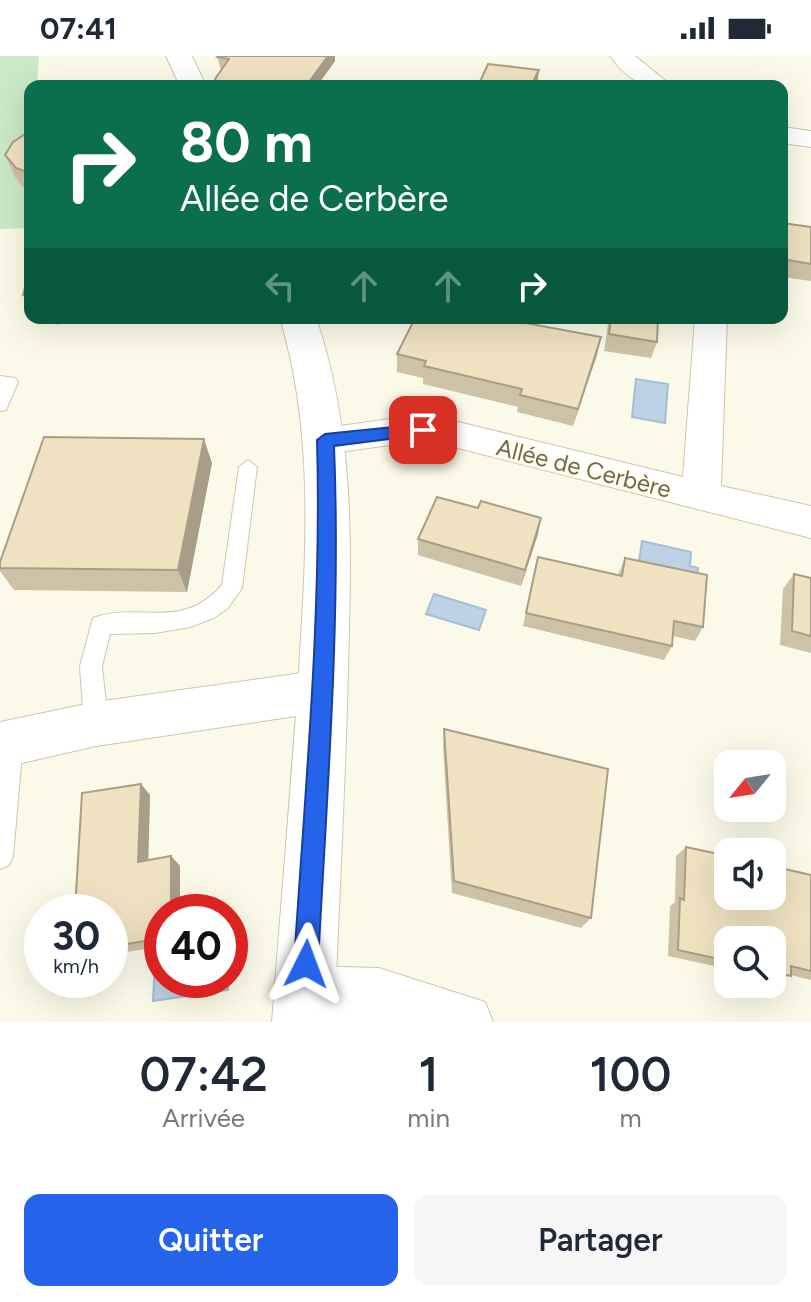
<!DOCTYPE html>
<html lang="fr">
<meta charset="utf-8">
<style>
body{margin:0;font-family:Figtree,sans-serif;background:#f6f6f7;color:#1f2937;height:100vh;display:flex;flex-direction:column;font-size:30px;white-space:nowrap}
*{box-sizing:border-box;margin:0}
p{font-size:26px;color:#747a83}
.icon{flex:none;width:44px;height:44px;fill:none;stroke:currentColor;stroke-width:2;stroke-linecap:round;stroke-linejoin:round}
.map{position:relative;height:966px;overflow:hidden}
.panel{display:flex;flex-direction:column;background:#fff;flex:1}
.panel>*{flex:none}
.hud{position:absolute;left:24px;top:24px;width:764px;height:244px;border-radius:16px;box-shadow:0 8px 32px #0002;background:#0b6e4f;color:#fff;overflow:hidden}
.needle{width:52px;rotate:240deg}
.tools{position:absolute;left:714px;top:694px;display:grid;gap:16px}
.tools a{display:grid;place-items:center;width:72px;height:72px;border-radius:16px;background:#fff;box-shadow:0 8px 32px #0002;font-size:40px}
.speed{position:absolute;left:24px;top:838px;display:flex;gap:16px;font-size:40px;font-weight:700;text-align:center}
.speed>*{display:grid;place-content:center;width:104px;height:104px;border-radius:50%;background:#fff;box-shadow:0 8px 32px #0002;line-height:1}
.speed small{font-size:20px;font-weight:400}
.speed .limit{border:12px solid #d22;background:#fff;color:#111}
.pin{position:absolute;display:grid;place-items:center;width:68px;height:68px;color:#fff;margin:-34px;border-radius:16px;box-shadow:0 4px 12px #0006}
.me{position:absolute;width:88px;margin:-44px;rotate:3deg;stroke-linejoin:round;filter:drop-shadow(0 0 6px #0008)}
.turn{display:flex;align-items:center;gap:28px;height:168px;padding:0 24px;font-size:36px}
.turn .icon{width:104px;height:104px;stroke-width:2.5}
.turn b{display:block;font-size:56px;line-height:68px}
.lanes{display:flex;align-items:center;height:76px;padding:0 24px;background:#0003;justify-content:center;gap:40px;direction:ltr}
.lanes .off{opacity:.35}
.eta{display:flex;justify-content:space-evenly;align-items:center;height:136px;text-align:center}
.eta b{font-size:48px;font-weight:600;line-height:56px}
.button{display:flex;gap:16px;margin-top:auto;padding:16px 24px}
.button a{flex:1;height:92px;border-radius:16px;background:#2563eb;color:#fff;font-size:32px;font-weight:600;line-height:92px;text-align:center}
.button a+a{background:#f6f6f7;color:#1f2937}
.status{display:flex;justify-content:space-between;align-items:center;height:56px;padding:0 40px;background:#fff;direction:ltr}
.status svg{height:22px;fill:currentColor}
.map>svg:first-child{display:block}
</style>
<div class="status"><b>07:41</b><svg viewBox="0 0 49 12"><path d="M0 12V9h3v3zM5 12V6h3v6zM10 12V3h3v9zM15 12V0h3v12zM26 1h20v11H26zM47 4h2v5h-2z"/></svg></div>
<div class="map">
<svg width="811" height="966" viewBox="0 0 811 966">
<rect width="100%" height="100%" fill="#fbfae8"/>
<path fill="#cae9c6" d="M 0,0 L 39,0 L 37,30 L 30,30 L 30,172 L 0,173 Z"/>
<g fill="#bdd2e5" stroke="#a3bed6" stroke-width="2">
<path d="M 636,323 L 668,328 L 665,367 L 632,361 Z"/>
<path d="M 642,485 L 691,496 L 690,510 L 698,512 L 697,525 L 639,505 Z"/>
<path d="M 434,538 L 486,554 L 479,574 L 426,558 Z"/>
<path d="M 162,905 L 162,924 L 228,924 L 228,934 L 153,945 L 155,906 Z"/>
</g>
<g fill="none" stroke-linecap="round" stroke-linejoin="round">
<defs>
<g id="service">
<path d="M 0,320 L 15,322 L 18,326 L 6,354 L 0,355 Z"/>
<path d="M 248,404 L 257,411 L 242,532 L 228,552 L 214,562 L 190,571 L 155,577 L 110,578 L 102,610 L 108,668 L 104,676 L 96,679 L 88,676 L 84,668 L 80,610 L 93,562 C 140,545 181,576 222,529 L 239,411 Z"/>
<path d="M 11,676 L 19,679 L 23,687 L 13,800 L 9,809 L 0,813 L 0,685 L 3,679 Z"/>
</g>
<g id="minor">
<path d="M 610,0 L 635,0 L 672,30 C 642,30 629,26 610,0 Z"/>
<path d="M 782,71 L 811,75 L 811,91 L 782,87 Z"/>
<path d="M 695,262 L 727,262 L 721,430 L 811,450 L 811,482 L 442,388 L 397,388 L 325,398 L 312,394 L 307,384 L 312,374 L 397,362 L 442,362 L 683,421 Z"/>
<path d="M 323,614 L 339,620 L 346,635 L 339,650 L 323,656 L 96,690 L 0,712 L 0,666 L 96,646 Z"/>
<path d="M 304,910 L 379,912 L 485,946 L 493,966 L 304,966 L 284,958 L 276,938 L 284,918 Z"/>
</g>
<g id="tertiary">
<path d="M 166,0 L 192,0 L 206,30 L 180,30 Z"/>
<path d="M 280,262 L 316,262 C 356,380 351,493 348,615 C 345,732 339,849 334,966 L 272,966 C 281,849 291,733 299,616 C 306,496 315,379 280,262 Z"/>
</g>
</defs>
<use href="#service" stroke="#cdc6ae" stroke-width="2"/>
<use href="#minor" stroke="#cdc6ae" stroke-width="2"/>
<use href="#tertiary" stroke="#cdc6ae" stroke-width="2"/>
<use href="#service" fill="#fff" fill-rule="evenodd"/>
<use href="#minor" fill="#fff" fill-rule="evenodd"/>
<use href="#tertiary" fill="#fff" fill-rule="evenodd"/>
</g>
<g fill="#cec2a6">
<path d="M 218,0 L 335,0 L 335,5 L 317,30 L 216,30 L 215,23 L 221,14 L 217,1 Z"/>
<path d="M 30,75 L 30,137 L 26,135 L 15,121 L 5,99 Z"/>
<path d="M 782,167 L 811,171 L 811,225 L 782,221 Z"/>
<path d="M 30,213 L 30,254 L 23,239 Z"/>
<path d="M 36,262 L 61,262 L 59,269 Z"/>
<path d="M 609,262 L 658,262 L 657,286 L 651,302 L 604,295 Z"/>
<path d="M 601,281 L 573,370 L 517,356 L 518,351 L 423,328 L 423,322 L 397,316 L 397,298 Z"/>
<path d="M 212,407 L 187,536 L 14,534 L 0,515 L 0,506 Z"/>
<path d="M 538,478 L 521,530 L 418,499 L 418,483 Z"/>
<path d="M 538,501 L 618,519 L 625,502 L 703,571 L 695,585 L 673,580 L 672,590 L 664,604 L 523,570 Z"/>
<path d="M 794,518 L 811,522 L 811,597 L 780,589 L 783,533 Z"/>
<path d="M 444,673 L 591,862 L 581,872 L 452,837 L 443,691 Z"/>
<path d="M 141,728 L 150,739 L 148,804 L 171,800 L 180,810 L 180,856 L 162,856 L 162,890 L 110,899 L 110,856 L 78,856 L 75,854 Z"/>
<path d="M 686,791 L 811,819 L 811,924 L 791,919 L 777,925 L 772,924 L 772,884 L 728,884 L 728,913 L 668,900 L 670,850 L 675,846 L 676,800 Z"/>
</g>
<g fill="#a89e87">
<path d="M 328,0 L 335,0 L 335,5 L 317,30 L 306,30 Z"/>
<path d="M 539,14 L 537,30 L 531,30 Z"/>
<path d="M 601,281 L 597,299 L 573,370 L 578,353 Z"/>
<path d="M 204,383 L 212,407 L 187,536 L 178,514 Z"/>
<path d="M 541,462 L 538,478 L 521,530 L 525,514 Z"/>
<path d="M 141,728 L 150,739 L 148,815 L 138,806 Z"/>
<path d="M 171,800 L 180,810 L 180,856 L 171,856 Z"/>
</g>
<g fill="#f0e2c1" stroke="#a89e87" stroke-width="2">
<path d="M 218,0 L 328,0 L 306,30 L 219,30 L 215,23 L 229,3 L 217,1 Z"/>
<path d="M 488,8 L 539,14 L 531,30 L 478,30 Z"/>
<path d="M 30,75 L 30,117 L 16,112 L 5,99 L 13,86 Z"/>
<path d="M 782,167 L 811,171 L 811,208 L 782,203 Z"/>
<path d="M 30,213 L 30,241 L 23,239 Z"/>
<path d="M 415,262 L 499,262 L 601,281 L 578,353 L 520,339 L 522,333 L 424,310 L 426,305 L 397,298 Z"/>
<path d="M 611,262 L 658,262 L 657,286 L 609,278 Z"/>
<path d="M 44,381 L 204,383 L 178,514 L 0,512 L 0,506 Z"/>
<path d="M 437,441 L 478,452 L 481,445 L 541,462 L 525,514 L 418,483 Z"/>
<path d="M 538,501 L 622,520 L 625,502 L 707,519 L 703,571 L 674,565 L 672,590 L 526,557 Z"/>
<path d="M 794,518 L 811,522 L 811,580 L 792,575 Z"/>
<path d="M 444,673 L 608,713 L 591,862 L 454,825 Z"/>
<path d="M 141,728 L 138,806 L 171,800 L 171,856 L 162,856 L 162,882 L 110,891 L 110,856 L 85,856 L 85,853 L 75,854 L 82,737 Z"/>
<path d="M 686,791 L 728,800 L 728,840 L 772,840 L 772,810 L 811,819 L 811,915 L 791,910 L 791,920 L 772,915 L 772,884 L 728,884 L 728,905 L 678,894 L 680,842 L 684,844 Z"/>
</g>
<path fill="#2563eb" stroke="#184099" stroke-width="2" d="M 423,368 L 431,374 L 428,378 L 334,390 C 341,562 327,735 318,908 L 315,917 L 306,920 L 297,917 L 294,908 C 305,734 322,559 317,384 L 325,378 Z"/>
<g text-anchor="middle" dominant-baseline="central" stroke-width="6" stroke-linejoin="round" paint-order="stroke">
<g font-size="24" fill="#74674d" stroke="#fefdee">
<text transform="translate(584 412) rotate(14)">Allée de Cerbère</text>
</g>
</g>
</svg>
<div class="tools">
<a><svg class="needle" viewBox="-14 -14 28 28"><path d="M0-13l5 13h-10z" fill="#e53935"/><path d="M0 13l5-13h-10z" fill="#747a83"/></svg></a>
<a><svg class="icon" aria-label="sound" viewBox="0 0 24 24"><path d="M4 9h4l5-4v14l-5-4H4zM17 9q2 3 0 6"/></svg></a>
<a><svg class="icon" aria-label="search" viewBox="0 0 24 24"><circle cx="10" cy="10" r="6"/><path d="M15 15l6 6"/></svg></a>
</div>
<div class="speed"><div>30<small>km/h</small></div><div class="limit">40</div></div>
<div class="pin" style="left:423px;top:374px;background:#d93025"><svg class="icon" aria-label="arrive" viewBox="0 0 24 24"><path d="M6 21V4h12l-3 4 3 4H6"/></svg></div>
<svg class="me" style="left:306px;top:908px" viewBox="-20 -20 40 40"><path d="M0-17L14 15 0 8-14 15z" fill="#2563eb" stroke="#fff" stroke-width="4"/></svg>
<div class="hud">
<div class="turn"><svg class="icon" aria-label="right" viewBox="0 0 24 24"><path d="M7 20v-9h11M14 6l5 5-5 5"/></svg><div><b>80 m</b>Allée de Cerbère</div></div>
<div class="lanes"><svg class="icon off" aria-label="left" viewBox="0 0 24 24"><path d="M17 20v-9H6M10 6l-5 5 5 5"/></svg><svg class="icon off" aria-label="ahead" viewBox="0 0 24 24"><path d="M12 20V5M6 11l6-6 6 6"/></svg><svg class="icon off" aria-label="ahead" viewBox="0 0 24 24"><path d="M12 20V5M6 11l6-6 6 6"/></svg><svg class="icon" aria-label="right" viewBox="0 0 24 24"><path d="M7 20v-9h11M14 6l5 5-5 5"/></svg></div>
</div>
</div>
<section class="panel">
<div class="eta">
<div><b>07:42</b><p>Arrivée</p></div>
<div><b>1</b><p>min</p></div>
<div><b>100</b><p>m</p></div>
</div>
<div class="button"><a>Quitter</a><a>Partager</a></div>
</section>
